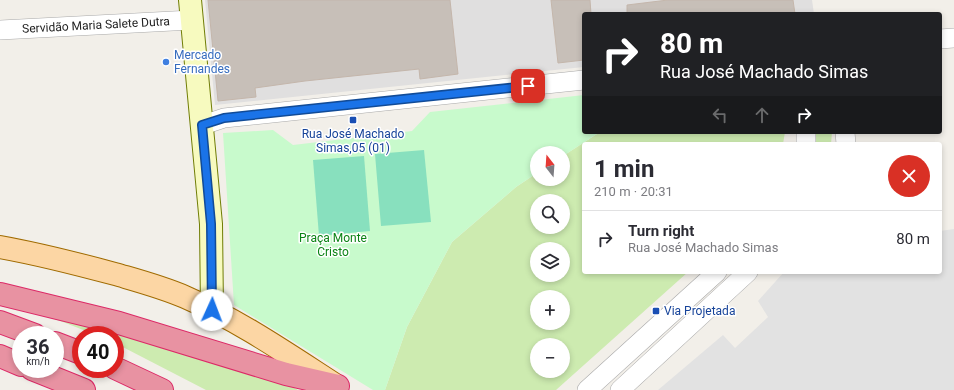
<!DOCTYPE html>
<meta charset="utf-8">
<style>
body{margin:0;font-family:Roboto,sans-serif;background:#f7f7f7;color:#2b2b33;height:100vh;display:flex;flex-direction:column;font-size:15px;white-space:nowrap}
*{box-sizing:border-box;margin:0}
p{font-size:13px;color:#7c7c81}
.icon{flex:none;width:22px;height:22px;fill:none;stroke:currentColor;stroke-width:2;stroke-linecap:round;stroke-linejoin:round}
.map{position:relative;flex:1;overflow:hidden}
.side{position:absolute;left:582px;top:142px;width:360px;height:132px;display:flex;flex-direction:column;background:#fff;border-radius:4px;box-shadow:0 2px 6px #0003}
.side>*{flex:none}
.guide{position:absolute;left:582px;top:12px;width:360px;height:122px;border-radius:4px;box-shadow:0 2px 6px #0003;background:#202124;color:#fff;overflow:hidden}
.needle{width:26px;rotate:343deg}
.fabs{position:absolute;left:530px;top:146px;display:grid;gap:8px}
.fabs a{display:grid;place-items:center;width:40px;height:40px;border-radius:50%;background:#fff;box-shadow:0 2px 6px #0003;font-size:20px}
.speed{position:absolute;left:12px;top:326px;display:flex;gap:8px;font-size:20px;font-weight:700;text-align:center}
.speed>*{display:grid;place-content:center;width:52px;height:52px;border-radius:50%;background:#fff;box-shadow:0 2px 6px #0003;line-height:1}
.speed small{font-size:10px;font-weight:400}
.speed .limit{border:6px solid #d22;background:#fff;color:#111}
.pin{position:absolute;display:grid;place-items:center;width:34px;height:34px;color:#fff;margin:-17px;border-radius:8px;box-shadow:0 2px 6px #0006}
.me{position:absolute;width:44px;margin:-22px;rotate:2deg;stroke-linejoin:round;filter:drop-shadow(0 0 3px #0008)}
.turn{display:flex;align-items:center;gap:14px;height:84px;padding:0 12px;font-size:18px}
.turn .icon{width:52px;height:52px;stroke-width:2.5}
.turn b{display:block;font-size:28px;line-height:34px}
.lanes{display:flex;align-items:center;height:38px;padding:0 12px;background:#0003;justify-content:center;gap:20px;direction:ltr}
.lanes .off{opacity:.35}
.round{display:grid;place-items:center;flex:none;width:42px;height:42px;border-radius:21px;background:#f7f7f7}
.head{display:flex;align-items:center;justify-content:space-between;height:68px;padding:0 12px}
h1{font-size:24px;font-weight:700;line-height:30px}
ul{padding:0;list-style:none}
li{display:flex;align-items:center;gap:12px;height:56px;padding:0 12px;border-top:1px solid #e1e1e2}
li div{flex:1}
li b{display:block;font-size:15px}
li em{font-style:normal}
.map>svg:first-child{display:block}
</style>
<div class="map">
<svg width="954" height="390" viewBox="0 0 954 390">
<rect width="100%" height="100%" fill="#f2efe9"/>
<path fill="#e0dfdf" d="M 205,0 L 812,0 L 814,14 L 584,14 L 584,67 L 215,105 Z"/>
<g fill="#cdebb0" fill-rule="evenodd">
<path d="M 600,132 L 785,132 L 783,144 L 584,144 L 584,272 L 688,272 L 556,390 L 385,390 L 407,327 L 452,242 L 516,187 L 537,173 L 537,179 L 563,179 L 563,156 ZM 537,201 L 563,201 L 563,227 L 537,227 ZM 537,249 L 563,249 L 563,275 L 537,275 ZM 537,297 L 563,297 L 563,323 L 537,323 ZM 537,345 L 563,345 L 563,371 L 537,371 Z"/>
<path d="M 814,132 L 832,132 L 831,144 L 815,144 Z"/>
<path d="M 2,301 L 54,310 L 287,384 L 298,390 L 206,390 L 115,343 L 115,335 L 96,335 L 63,322 Z"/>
</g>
<path fill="#c8facc" d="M 584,95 L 584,132 L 600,132 L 563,156 L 563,153 L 537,153 L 537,173 L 516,187 L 452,242 L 407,327 L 385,390 L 373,390 L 234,305 L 223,133 L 273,130 L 293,145 L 412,131 L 430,112 Z"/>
<g fill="#88e0be">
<path d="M 424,150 L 431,222 L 381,226 L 375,154 Z"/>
<path d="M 364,156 L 370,231 L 319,236 L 313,160 Z"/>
</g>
<path fill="#e2e2e2" d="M 954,229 L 954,390 L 658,390 L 723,335 L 735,348 L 768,317 L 758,301 L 784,272 L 940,272 L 940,231 Z"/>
<g fill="#c7bfb8" stroke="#c4b6ab">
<path d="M 208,0 L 450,0 L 458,74 L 420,79 L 419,69 L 305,81 L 255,88 L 256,97 L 218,101 Z"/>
<path d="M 551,0 L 590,0 L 591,14 L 584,14 L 584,60 L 558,63 Z"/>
<path d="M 668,0 L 793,0 L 795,14 L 627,14 L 627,5 Z"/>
</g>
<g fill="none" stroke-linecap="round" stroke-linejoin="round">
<defs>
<g id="street">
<path d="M 0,30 L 192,20"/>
<path d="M 940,39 L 954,38"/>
<path d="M 203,125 L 224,118 L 584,80"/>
<path d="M 845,132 L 846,144"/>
<path d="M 806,144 L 806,132"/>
<path d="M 587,390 L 717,272"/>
<path d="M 620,390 L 748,272"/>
</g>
<path id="secondary" d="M 190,0 L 211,224 L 212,310"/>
<path id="primary" d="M 0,247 C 39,254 78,264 115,274 C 139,281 162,287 185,297 C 238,320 286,353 334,384"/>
<g id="highway">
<path d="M 0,294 L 119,323 L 286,374 L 338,386"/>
<path d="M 0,322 L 35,335"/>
<path d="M 55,343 L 81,353"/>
<path d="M 0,356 L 21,365"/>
<path d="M 115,368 L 162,390"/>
<path d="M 32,369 L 84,390"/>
</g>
</defs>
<use href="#street" stroke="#a9a9a9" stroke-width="20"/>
<use href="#secondary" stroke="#707d05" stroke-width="24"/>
<use href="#primary" stroke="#a06b00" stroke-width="24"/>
<use href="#highway" stroke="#dc2a67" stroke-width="24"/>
<use href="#street" stroke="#fff" stroke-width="19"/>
<use href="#secondary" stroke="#f7fabf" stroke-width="22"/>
<use href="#primary" stroke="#fcd6a4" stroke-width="22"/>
<use href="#highway" stroke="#e892a2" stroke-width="22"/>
</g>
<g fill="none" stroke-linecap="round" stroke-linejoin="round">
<defs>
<path id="route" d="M 212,310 L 211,224 L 202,125 L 224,118 L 528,86"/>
</defs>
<use href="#route" stroke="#114b97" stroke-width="10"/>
<use href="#route" stroke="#1a73e8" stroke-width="7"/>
</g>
<circle fill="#3f7fe0" stroke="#fff" stroke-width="1.5" cx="166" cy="62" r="4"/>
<g fill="#1a4fb4" stroke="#fff" stroke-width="1.5">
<rect x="349" y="116" width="8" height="8" rx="2"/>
<rect x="652" y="307" width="8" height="8" rx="2"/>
</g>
<g text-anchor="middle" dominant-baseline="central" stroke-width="3" stroke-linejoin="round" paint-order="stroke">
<g font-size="12" fill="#222" stroke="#fff">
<text transform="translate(96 25) rotate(-3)">Servidão Maria Salete Dutra</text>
</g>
<g font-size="12" fill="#366cbe" stroke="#fff" text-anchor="start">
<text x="174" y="55">Mercado<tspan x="174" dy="14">Fernandes</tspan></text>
</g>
<g font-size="12" fill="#164399" stroke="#fff">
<text x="353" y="134">Rua José Machado<tspan x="353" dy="14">Simas,05 (01)</tspan></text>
<text x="664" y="311" text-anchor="start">Via Projetada</text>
</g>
<g font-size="12" fill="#0c8416" stroke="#fff">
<text x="333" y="238">Praça Monte<tspan x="333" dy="14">Cristo</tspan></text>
</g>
</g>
</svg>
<div class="fabs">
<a><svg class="needle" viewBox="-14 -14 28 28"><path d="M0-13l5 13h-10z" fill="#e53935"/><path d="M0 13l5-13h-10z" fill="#7c7c81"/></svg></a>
<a><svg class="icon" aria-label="search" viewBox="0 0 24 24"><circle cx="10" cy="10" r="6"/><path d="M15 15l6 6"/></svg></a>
<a><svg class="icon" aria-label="layers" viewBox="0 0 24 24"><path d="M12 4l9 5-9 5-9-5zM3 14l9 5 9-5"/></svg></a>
<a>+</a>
<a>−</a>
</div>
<div class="speed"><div>36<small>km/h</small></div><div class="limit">40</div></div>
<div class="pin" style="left:528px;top:86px;background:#d93025"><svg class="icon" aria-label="arrive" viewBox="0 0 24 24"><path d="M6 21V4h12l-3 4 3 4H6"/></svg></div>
<svg class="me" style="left:212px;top:310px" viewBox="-20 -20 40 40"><circle r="19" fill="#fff"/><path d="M0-13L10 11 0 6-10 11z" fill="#1a73e8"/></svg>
<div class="guide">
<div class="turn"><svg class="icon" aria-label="right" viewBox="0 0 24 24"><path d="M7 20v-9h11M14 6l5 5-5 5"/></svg><div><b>80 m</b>Rua José Machado Simas</div></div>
<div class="lanes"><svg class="icon off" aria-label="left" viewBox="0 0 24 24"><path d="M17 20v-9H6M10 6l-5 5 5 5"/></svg><svg class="icon off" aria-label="ahead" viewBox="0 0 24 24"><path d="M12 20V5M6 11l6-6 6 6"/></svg><svg class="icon" aria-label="right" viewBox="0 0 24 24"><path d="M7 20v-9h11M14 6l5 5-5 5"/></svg></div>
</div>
<section class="side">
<div class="head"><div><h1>1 min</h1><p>210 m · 20:31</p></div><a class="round" style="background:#d93025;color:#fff"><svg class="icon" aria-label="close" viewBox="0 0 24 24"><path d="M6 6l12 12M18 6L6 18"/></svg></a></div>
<ul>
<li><svg class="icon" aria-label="right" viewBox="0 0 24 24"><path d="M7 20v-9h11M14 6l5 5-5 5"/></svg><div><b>Turn right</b><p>Rua José Machado Simas</p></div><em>80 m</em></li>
</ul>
</section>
</div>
